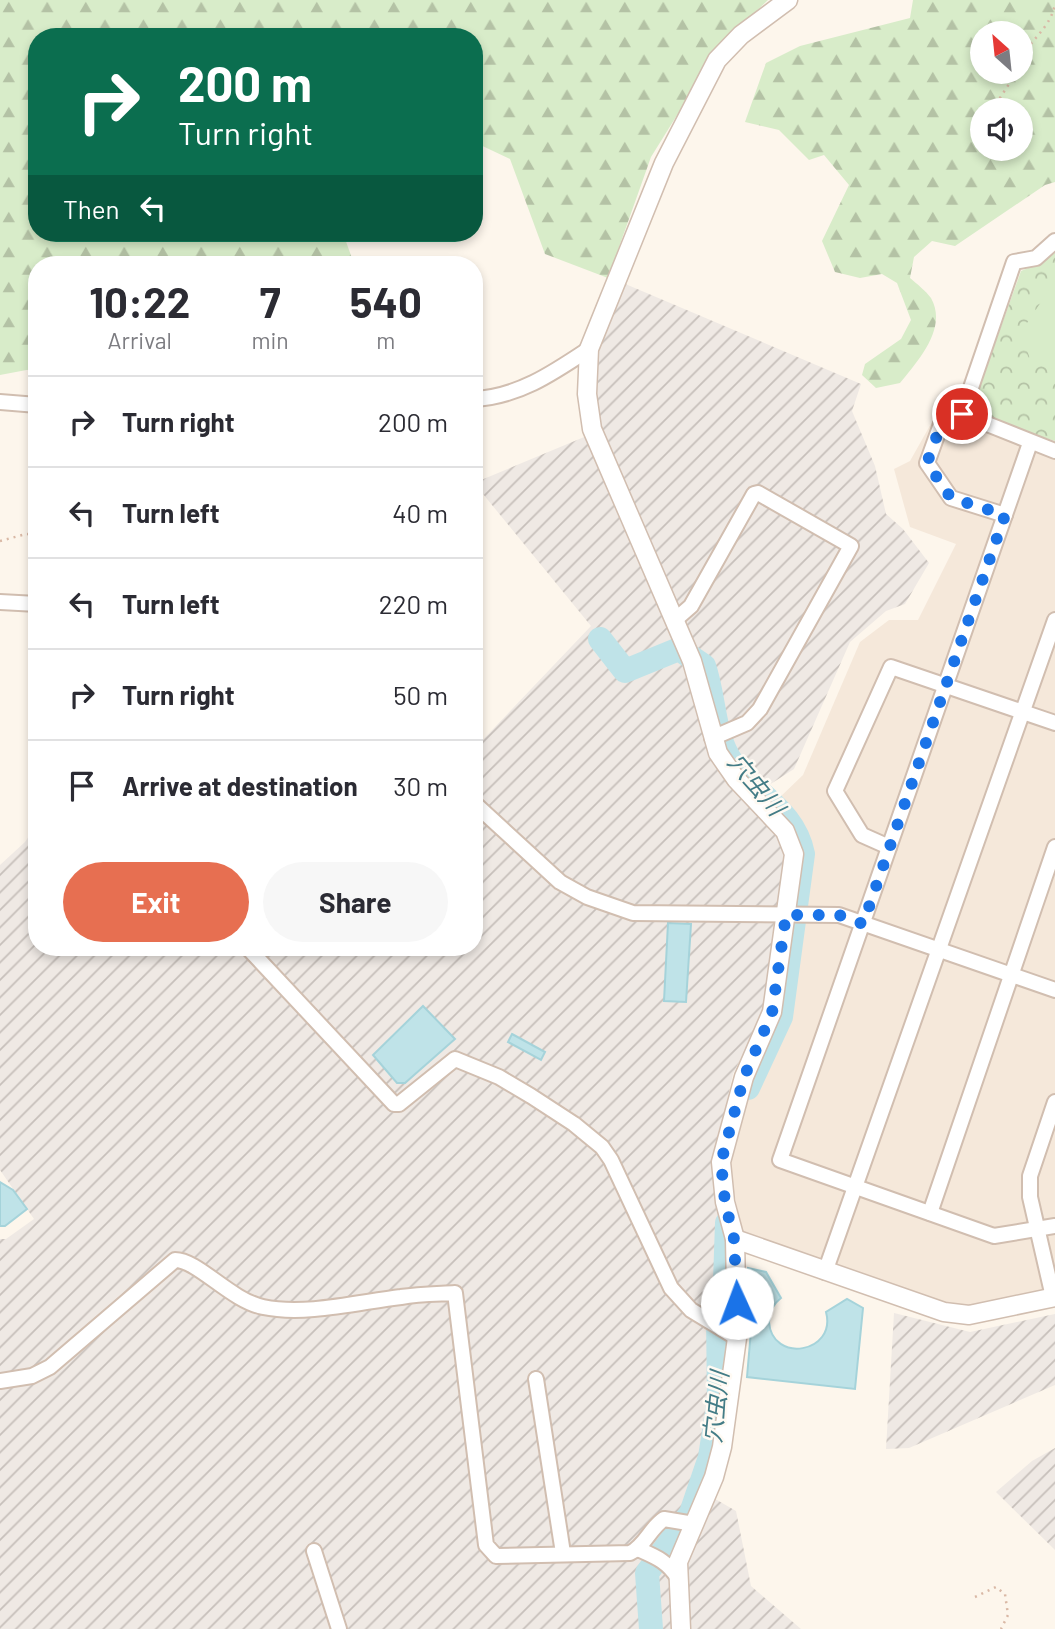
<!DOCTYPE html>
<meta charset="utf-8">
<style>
body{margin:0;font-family:Barlow,"Noto Sans JP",sans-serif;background:#f7f7f7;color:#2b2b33;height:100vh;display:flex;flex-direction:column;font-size:26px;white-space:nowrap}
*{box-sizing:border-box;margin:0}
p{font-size:23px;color:#7c7c81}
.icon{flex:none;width:38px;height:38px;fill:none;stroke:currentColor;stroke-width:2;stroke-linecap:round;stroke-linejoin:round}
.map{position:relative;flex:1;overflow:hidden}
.details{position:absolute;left:28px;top:256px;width:455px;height:700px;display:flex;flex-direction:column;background:#fff;border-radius:28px;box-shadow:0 4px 10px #0003}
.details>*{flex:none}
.banner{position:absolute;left:28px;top:28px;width:455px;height:214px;border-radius:28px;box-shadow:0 4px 10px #0003;background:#0b6e4f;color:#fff;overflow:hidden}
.needle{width:46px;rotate:333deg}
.fabs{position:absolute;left:970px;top:21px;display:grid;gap:14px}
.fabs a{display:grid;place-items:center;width:63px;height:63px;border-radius:50%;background:#fff;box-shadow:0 4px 10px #0003;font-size:35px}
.pin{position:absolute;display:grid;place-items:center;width:60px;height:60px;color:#fff;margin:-30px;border:4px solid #fff;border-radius:50%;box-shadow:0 2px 7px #0007}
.me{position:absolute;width:77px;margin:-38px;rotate:358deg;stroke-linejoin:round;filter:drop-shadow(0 0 5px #0008)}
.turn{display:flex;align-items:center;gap:24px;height:147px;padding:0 35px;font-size:32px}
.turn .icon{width:91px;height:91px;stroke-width:2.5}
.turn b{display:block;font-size:49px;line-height:60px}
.then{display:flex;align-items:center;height:66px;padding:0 35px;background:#0003;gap:14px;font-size:26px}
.eta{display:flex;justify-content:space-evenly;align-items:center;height:119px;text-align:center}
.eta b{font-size:42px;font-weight:700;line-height:49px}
.action{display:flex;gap:14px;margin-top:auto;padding:14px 35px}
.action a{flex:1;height:80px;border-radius:42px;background:#e76f51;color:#fff;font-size:28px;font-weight:700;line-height:80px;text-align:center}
.action a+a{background:#f7f7f7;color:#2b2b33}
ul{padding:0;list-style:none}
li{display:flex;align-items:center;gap:21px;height:91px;padding:0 35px;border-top:2px solid #e1e1e2}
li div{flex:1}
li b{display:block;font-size:26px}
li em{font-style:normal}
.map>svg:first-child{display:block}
</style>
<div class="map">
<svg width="1055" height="1629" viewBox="0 0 1055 1629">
<defs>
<pattern id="industrial-furrows" width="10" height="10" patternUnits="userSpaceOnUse" patternTransform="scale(1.75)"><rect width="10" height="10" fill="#efe9e4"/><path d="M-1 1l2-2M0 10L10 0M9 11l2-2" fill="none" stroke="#c7c0bb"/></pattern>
<pattern id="forest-firs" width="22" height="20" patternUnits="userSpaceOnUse" patternTransform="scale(1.75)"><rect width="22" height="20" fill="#d8ecc9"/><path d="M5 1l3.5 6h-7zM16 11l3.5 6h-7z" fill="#b4c2a5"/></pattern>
<pattern id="park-crowns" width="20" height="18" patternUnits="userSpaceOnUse" patternTransform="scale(1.75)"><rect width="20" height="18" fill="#d8ecc9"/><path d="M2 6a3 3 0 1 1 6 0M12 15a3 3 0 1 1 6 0" fill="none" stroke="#b4c2a5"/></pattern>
</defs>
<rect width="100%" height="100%" fill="#fdf6ec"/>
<path fill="#f5e8da" d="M 941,406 L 1055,445 L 1055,1291 L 962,1308 L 944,1305 L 743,1233 L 727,1162 L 752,1080 L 779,1016 L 805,848 L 777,800 L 803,775 L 860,642 L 889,620 L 918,620 L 956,544 L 910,527 L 894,469 L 910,461 Z"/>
<g fill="url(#industrial-furrows)">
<path d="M 623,283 L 861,384 L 852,411 L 875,466 L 886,514 L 903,529 L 929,563 L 905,604 L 886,611 L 850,642 L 794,769 L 752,796 L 787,850 L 786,864 L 774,924 L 763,1014 L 733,1074 L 712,1167 L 723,1238 L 724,1277 L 716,1316 L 718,1385 L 698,1489 L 736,1511 L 751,1586 L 801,1629 L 0,1629 L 0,1239 L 6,1239 L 34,1219 L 0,1170 L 0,865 L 25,842 L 37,824 L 37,947 L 474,947 L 474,749 L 591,626 L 474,483 L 601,430 L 593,392 L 602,333 Z"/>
<path d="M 894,1313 L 970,1332 L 1055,1314 L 1055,1385 L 909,1448 L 886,1449 Z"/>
<path d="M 1055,1448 L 1055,1550 L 996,1492 L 1032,1461 Z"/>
</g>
<g fill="url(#forest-firs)" fill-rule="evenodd">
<path d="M 0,0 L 768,0 L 720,46 L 651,157 L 608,278 L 545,254 L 510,159 L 474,142 L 474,37 L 37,37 L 37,233 L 343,233 L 354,264 L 37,264 L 37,368 L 0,375 Z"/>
<path d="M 913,0 L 1055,0 L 1055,182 L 1045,185 L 955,246 L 932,241 L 914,257 L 910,278 C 917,284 926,291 931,298 C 948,328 918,361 900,383 L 876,388 L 862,375 L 865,364 L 901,339 L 911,320 L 897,283 L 882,274 L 860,278 L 835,272 L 822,241 L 849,185 L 824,155 L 809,160 L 779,130 L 745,122 L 766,63 L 800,46 L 910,18 ZM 982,33 L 1020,33 L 1020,72 L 982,72 ZM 982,110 L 1020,110 L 1020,149 L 982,149 Z"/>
</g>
<path fill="url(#park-crowns)" d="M 1055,251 L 1055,441 L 975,416 L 971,410 L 1021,271 L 1040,263 Z"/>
<path fill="#d8ecc9" d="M 1055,281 L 1055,370 L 1030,359 L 1021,332 Z"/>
<g fill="#bfe3e8" stroke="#a5d3da" stroke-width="2">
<path d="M 668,923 L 691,924 L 686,1002 L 664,1001 Z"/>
<path d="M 423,1006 L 455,1039 L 405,1083 L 397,1083 L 373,1055 Z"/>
<path d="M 512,1034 L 545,1052 L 541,1060 L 508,1042 Z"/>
<path d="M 0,1182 L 13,1190 L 27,1209 L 5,1226 L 0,1226 Z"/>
<path d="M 748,1268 L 766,1272 L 781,1298 C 773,1304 769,1312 769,1322 C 772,1364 837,1353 826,1312 L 847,1299 L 863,1308 L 855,1389 L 747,1377 L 752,1319 Z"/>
</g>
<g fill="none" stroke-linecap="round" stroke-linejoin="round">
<g stroke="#bfe3e8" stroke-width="24">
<path d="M 600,639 L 625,671 L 679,649 L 704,666 C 714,695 713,729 728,756 C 749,793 794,807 803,854 L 781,1017 L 748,1088"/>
<path d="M 651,1629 L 647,1573 L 691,1513 L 710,1457 L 719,1399 L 718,1316 L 725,1281 L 727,1223"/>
</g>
<defs>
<g id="minor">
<path d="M 474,399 C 518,397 553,373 589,349"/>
<path d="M 0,402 L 37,405"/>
<path d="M 962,414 L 1014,262 L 1036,258 L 1055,241"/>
<path d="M 1030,443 L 780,1160 L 994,1236 L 1055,1226"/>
<path d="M 1005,515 L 951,498 L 927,463 L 944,416 L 962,414 L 1055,451"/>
<path d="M 0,602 L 37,604"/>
<path d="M 675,620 L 691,606 L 754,494 L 758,493 L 851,546 L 760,709 L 747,723 L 712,738"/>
<path d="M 474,803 L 560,882 L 587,897 L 633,913 L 839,915 L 1055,990"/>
<path d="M 889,847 L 862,835 L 835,791 L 891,667 L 1055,723"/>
<path d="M 247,947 L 394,1104 L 399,1104 L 455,1059 L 499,1077 L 531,1096 L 574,1124 L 602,1147 L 611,1160 L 671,1288 L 691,1310 L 737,1338"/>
<path d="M 930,1213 L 1055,847"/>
<path d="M 825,1272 L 1055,620"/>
<path d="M 1053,1297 L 1030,1197 L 1030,1176 L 1055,1102"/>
<path d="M 536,1379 L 563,1553"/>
<path d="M 0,1381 L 32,1376 L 50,1367 L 175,1260 C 198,1260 230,1300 263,1307 C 305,1316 359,1302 401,1297 C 419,1294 437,1294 455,1293 L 486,1545 L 496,1556 L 630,1553 C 645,1546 650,1528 664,1519 L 694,1524"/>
<path d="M 638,1549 C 656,1557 667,1561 678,1578"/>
<path d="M 314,1551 L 339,1629"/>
</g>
<g id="tertiary">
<path d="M 735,1239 L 944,1312 L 969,1315 L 1055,1297"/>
<path d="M 681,1629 L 678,1562 L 714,1477 L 722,1447 L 737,1338 L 735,1239 L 725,1202 L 721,1162 L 744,1077 L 772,1012 L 794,854 L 785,831 L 736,779 L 718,753 L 692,661 L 592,429 L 587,394 L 589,349 L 664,163 L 717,60 L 741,35 L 788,0"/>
</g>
</defs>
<use href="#minor" stroke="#d1beb0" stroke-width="18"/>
<use href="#tertiary" stroke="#d1beb0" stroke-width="21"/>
<g stroke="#d9b8a5" stroke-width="2.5" stroke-dasharray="2 5" stroke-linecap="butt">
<path d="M 1020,62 C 1030,38 1048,32 1055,5"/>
<path d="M 992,110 L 1017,72"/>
<path d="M 977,129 L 982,124"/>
<path d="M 0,541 L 26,534 L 37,535"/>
<path d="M 975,1597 L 996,1587 L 1005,1594 L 1008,1615 L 1001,1629"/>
</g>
<use href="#minor" stroke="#fff" stroke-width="14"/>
<use href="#tertiary" stroke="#fff" stroke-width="18"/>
</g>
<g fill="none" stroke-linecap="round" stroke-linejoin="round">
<path stroke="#1a73e8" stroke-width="12" stroke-dasharray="0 21.6" d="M 737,1303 L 734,1239 L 725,1202 L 721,1162 L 744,1077 L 772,1013 L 786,915 L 839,915 L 863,924 L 1005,515 L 951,498 L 927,463 L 944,416 L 962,414"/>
</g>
<g text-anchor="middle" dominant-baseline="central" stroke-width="5" stroke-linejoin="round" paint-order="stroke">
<g font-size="24" font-style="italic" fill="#437c86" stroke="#fffaf3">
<text transform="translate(757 784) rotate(50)">穴虫川</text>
<text transform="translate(715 1407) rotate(-84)">穴虫川</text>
</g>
</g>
</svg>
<div class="fabs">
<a><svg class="needle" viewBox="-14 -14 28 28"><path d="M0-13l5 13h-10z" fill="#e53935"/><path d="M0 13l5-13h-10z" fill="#7c7c81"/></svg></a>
<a><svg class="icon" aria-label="sound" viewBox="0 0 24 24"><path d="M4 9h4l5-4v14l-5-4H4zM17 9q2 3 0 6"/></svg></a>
</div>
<div class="pin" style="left:962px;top:414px;background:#d93025"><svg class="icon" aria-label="arrive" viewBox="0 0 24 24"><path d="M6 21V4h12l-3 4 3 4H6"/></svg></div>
<svg class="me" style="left:737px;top:1303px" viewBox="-20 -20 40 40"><circle r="19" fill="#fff"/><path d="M0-13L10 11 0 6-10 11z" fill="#1a73e8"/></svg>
<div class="banner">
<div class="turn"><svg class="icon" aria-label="right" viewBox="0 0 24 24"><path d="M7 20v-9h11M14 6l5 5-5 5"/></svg><div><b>200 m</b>Turn right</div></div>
<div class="then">Then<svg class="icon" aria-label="left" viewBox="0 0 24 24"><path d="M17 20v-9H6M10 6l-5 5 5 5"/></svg></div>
</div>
<section class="details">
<div class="eta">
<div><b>10:22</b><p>Arrival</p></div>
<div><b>7</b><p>min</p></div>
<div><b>540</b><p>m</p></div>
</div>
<ul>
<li><svg class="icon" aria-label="right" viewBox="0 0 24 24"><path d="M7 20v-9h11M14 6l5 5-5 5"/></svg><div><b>Turn right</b></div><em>200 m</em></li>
<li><svg class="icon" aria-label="left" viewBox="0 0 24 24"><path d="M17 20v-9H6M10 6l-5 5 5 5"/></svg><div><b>Turn left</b></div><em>40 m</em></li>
<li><svg class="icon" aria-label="left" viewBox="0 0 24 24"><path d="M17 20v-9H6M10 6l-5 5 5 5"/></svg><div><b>Turn left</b></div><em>220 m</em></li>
<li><svg class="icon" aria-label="right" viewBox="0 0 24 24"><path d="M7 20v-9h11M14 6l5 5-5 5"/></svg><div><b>Turn right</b></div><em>50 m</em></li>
<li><svg class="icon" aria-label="arrive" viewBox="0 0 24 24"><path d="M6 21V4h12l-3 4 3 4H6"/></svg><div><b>Arrive at destination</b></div><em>30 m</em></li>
</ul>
<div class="action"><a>Exit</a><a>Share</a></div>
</section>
</div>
